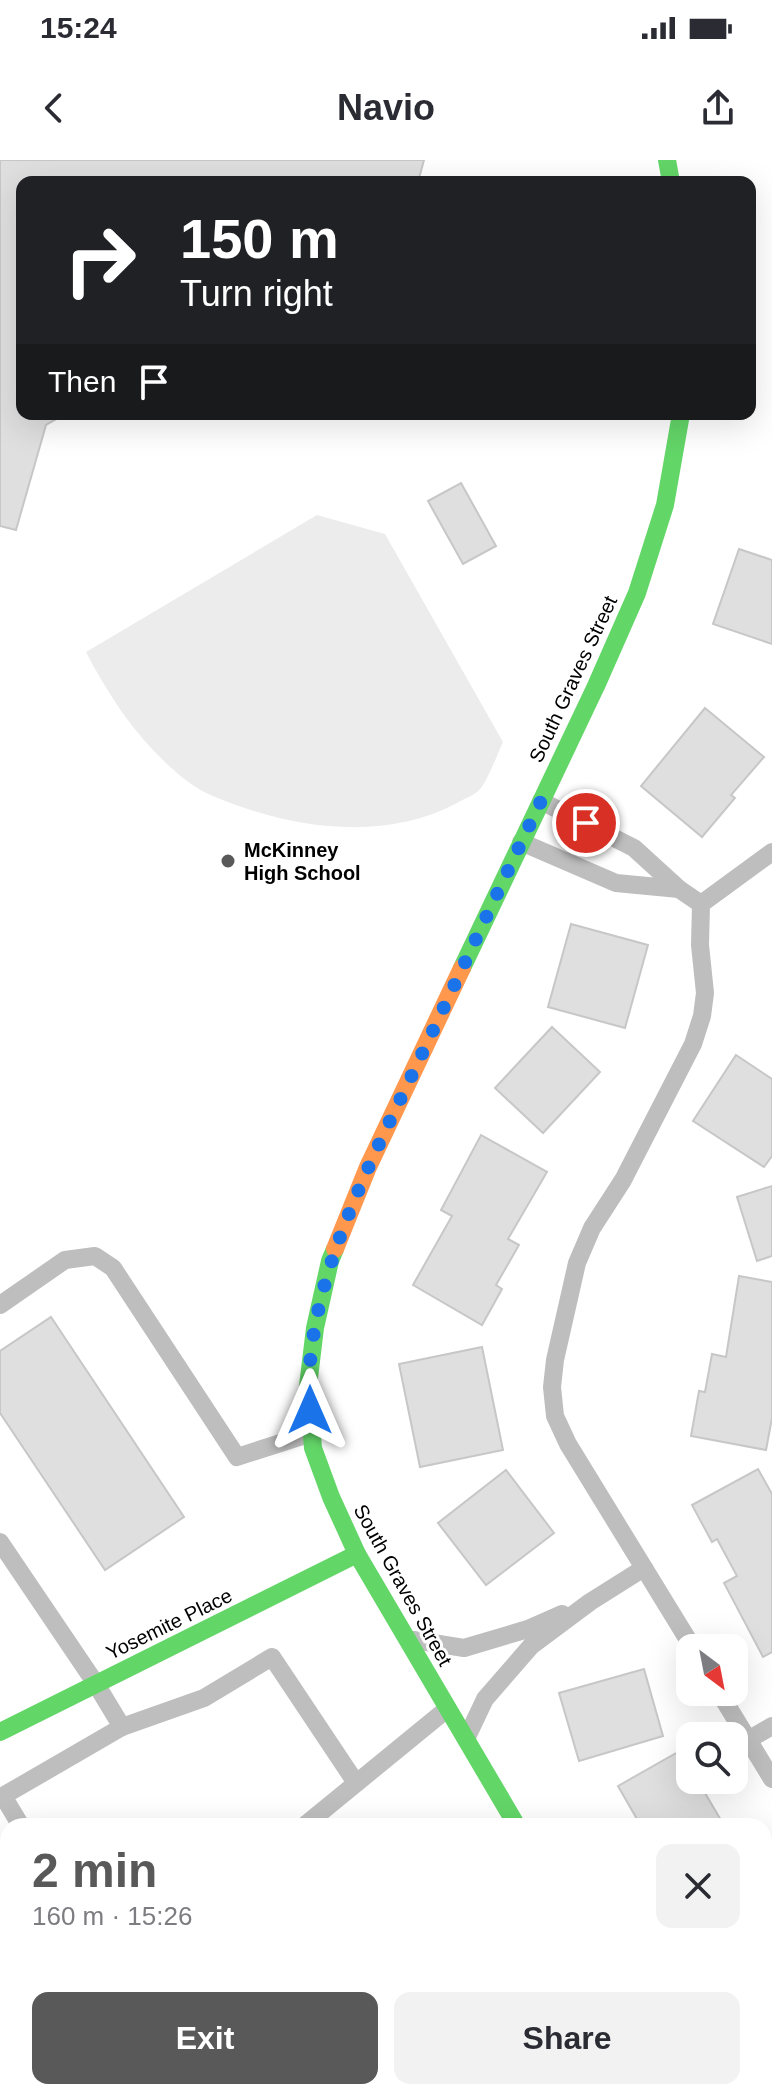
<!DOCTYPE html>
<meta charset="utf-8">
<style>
body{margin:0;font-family:Arial,sans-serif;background:#f2f2f3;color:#2b2b33;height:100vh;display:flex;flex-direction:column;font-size:30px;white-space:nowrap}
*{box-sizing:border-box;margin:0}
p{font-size:26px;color:#7c7c81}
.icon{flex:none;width:44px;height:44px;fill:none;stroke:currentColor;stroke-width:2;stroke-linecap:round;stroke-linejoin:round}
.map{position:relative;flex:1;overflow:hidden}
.panel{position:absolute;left:0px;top:1658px;width:772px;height:282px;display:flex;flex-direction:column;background:#fff;border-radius:24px 24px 0 0;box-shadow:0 8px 32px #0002}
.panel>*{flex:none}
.guide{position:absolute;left:16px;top:16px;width:740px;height:244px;border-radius:16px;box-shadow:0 8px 32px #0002;background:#202124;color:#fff;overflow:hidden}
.needle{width:52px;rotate:148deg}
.controls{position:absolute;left:676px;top:1474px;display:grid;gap:16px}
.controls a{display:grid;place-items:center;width:72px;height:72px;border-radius:16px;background:#fff;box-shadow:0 8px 32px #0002;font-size:40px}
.pin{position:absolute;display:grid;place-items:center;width:68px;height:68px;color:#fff;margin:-34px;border:4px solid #fff;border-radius:50%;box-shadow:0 2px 8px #0007}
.me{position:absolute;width:88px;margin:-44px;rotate:0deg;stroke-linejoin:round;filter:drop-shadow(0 0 6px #0008)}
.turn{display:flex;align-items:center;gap:28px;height:168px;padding:0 32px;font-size:36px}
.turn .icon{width:104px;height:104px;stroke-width:2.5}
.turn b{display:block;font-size:56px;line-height:68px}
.then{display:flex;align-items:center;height:76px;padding:0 32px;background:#0003;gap:16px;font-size:30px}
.round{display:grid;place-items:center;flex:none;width:84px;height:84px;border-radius:16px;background:#f2f2f3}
.headline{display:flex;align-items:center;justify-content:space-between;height:136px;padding:0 32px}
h1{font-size:48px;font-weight:700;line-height:60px;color:#595959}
.cta{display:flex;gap:16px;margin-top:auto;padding:16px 32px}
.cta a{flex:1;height:92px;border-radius:16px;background:#595959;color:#fff;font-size:32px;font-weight:700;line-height:92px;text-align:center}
.cta a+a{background:#f2f2f3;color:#2b2b33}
.status{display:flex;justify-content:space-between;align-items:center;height:56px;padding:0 40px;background:#fff;direction:ltr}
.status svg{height:22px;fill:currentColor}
header{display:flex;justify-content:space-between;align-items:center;height:104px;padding:0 32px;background:#fff;font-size:36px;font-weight:700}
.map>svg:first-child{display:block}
</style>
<div class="status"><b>15:24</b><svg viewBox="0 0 49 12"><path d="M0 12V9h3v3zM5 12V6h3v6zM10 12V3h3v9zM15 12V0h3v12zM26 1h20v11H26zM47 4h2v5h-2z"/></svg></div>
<header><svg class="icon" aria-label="back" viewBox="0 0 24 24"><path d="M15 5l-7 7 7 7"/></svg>Navio<svg class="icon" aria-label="share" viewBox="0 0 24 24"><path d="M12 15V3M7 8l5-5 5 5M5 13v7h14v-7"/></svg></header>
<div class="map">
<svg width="772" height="1939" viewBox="0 0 772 1939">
<rect width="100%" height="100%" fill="#fff"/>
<path fill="#ececec" d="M 317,355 L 385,374 L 503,582 C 498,593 486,625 478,631 C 473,636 463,639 457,643 C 392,678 310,671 242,647 C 224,641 202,633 187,621 C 142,586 112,542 86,492 Z"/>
<g fill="#dfdfdf" stroke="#c7c7c7" stroke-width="2">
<path d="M 0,0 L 424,0 L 418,22 L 22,22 L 22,254 L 65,254 L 46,265 L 16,370 L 0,366 Z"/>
<path d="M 461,323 L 496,386 L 463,404 L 428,341 Z"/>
<path d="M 739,389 L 772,400 L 772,484 L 713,464 Z"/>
<path d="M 705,548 L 764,597 L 731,635 L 735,638 L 702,677 L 641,626 Z"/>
<path d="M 571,764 L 648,785 L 625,868 L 548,847 Z"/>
<path d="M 552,867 L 600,912 L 543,973 L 495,928 Z"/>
<path d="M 736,895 L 772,919 L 772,996 L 764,1007 L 693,961 Z"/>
<path d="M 481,975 L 547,1012 L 508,1079 L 519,1085 L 496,1125 L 502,1129 L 482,1165 L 413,1125 L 452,1056 L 441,1050 Z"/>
<path d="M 772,1026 L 772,1096 L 757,1101 L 737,1037 Z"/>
<path d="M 739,1116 L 772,1122 L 772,1258 L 766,1290 L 691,1276 L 699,1231 L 705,1232 L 712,1194 L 726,1197 Z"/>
<path d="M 51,1157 L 184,1357 L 105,1410 L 0,1253 L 0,1191 Z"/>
<path d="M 482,1187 L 503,1290 L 420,1307 L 399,1204 Z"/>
<path d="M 758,1309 L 772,1334 L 772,1492 L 763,1497 L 724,1423 L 737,1416 L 717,1379 L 712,1382 L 692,1345 Z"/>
<path d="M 506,1310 L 554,1373 L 486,1425 L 438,1363 Z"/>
<path d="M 644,1509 L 663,1576 L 579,1601 L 559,1533 Z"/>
<path d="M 685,1588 L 690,1597 L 690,1620 L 700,1620 L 698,1621 L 722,1662 L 716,1666 L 641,1666 L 618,1626 Z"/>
<path d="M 772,1844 L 772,1873 L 764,1858 L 764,1848 Z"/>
</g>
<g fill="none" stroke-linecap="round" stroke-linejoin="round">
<g stroke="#bebebe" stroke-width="18">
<path d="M 541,641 L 634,688 L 679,729 L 701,744"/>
<path d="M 521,682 L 616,723 L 679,729"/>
<path d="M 0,1145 L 65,1100 L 95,1096 L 113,1108 L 237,1297 L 312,1273"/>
<path d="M 0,1382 L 96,1524 L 122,1567 L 3,1636 L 21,1666"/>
<path d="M 414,1480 L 464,1488 L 528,1469 L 562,1454"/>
<path d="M 693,1488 L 568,1284 L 555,1256 L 552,1227 L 555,1200 L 577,1103 L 592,1068 L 623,1020 L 693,884 L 702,856 L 705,833 L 700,785 L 701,744 L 772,692"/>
<path d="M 719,1532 L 772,1619"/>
<path d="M 122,1567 L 204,1538 L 272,1497 L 356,1623"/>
<path d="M 467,1577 L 485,1539 L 531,1486 L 590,1442 L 644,1408"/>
<path d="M 748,1580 L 772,1566"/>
<path d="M 304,1666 L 447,1549"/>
<path d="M 764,1808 L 772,1803"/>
</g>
<g stroke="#63d668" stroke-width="18">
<path d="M 667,0 L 671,22"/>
<path d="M 462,808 L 596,526 L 637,433 L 665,345 L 681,254"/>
<path d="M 335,1089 L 330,1101 L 315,1168 L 308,1226 L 313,1288 L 331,1337 L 357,1394 L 517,1666"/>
<path d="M 0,1572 L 357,1394"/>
<path d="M 675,1932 L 680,1939"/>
</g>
<path stroke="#ff974d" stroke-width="18" d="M 335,1089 L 368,1007 L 462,808"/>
</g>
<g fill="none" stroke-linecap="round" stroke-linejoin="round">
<path stroke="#1a73e8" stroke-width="14" stroke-dasharray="0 25.2" d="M 310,1250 C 300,1132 373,998 422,894 C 462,809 501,725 541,641 L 586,663"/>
</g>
<circle fill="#595959" stroke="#fff" stroke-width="3" cx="228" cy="701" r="8"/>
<g text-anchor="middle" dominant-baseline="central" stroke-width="6" stroke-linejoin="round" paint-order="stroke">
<g font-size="20" fill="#000" stroke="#fff">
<text transform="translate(573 519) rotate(-65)">South Graves Street</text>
<text transform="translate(403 1425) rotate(61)">South Graves Street</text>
<text transform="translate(169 1464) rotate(-26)">Yosemite Place</text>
</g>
<g font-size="20" font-weight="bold" fill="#000" stroke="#fff" text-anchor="start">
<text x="244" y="690">McKinney<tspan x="244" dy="23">High School</tspan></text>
</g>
</g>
</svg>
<div class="controls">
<a><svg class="needle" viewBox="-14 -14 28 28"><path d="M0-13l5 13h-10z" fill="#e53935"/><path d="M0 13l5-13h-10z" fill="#7c7c81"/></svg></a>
<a><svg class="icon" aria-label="search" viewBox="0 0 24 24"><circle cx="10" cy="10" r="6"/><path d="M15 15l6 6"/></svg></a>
</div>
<div class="pin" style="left:586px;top:663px;background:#d93025"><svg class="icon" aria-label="arrive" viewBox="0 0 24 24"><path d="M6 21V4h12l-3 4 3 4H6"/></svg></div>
<svg class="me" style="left:310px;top:1250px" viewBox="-20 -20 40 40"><path d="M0-17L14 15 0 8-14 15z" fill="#1a73e8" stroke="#fff" stroke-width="4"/></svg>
<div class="guide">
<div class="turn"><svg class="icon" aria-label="right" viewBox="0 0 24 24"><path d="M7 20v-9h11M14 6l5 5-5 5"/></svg><div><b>150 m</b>Turn right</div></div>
<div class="then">Then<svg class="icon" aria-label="arrive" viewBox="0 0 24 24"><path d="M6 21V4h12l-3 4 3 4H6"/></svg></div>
</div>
<section class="panel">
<div class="headline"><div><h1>2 min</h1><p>160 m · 15:26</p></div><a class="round"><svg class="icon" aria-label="close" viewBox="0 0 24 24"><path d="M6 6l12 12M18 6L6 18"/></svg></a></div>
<div class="cta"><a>Exit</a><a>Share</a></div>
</section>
</div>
